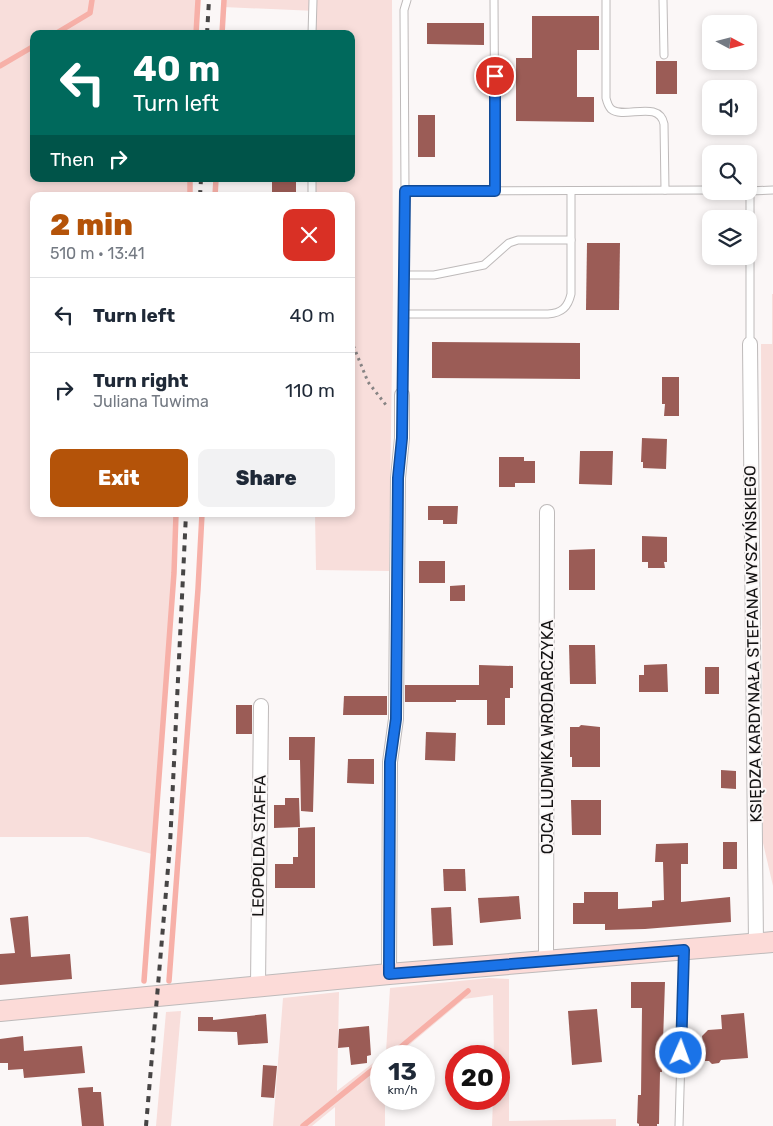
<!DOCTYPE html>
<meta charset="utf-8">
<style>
body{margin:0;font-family:Rubik,sans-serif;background:#f2f2f3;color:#1f2937;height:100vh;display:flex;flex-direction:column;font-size:19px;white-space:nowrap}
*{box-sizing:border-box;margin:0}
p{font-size:16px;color:#747a83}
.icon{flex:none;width:28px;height:28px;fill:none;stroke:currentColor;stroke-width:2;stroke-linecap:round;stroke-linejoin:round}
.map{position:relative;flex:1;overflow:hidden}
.drawer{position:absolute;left:30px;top:192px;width:325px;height:325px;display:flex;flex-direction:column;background:#fff;border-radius:10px;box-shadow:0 2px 8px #0003}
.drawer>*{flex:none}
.hud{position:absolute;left:30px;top:30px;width:325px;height:152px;border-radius:10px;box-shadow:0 2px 8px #0003;background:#00695c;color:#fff;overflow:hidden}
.needle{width:32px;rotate:97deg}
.tools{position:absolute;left:702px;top:15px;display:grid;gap:10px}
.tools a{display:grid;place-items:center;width:55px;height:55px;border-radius:10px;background:#fff;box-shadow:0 2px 8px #0003;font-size:25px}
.speed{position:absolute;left:370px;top:1045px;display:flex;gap:10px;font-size:25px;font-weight:700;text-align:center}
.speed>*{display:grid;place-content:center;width:65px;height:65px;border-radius:50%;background:#fff;box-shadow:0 2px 8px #0003;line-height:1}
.speed small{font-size:12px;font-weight:400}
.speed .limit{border:8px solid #d22;background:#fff;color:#111}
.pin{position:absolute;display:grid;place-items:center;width:42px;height:42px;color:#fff;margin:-21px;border:2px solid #fff;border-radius:50%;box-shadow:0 1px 5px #0007}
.me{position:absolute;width:55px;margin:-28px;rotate:2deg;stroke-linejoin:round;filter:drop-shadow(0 0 4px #0008)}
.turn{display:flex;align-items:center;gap:18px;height:105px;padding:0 20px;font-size:22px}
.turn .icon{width:65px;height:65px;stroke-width:2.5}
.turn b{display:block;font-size:35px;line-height:42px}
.then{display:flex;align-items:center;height:48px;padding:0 20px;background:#0003;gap:10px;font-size:19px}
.round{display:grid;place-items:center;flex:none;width:52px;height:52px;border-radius:10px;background:#f2f2f3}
.overview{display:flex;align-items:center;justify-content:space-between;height:85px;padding:0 20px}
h1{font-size:30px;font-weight:800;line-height:38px;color:#b45309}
.button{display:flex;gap:10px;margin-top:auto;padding:10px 20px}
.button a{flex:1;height:58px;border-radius:10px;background:#b45309;color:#fff;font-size:20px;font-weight:800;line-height:58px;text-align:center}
.button a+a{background:#f2f2f3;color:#1f2937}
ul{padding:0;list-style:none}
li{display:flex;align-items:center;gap:15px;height:75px;padding:0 20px;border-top:1px solid #e0e1e3}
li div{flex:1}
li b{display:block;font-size:19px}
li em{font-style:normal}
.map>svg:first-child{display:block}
</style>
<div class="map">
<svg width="773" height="1126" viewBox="0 0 773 1126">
<rect width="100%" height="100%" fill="#fbf7f7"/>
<g fill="#f8dedb">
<path d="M 0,0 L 198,0 L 196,34 L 34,34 L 34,179 L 190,179 L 190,196 L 34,196 L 34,514 L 176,514 L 174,573 L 152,854 L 88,837 L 0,837 Z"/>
<path d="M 224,0 L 392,0 L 393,291 L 389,571 L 316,570 L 315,514 L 351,514 L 351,196 L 314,196 L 315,179 L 351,179 L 351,34 L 316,34 L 316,11 L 223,7 Z"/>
<path d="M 772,294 L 773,294 L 773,921 L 773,886 L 763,843 L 761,344 L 772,344 Z"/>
<path d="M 489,978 L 509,979 L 509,1121 L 616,1119 L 616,1126 L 492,1126 L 493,1099 L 499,1099 L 499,1056 L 494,1056 L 493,995 L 464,999 L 396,1056 L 382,1056 L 386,1052 L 390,988 Z"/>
<path d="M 339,992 L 337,1091 L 381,1057 L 381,1099 L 385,1099 L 385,1126 L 335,1126 L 335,1107 L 312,1126 L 273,1126 L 283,998 Z"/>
<path d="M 181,1011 L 171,1126 L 156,1126 L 166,1012 Z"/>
</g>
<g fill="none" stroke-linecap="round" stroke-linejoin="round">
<g stroke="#f7b0a8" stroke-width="5.5">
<path d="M 55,34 L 90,13 L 92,0"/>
<path d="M 196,34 L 198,0"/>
<path d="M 222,34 L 224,0"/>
<path d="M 0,66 L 34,46"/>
<path d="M 190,196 L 190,179"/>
<path d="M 215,196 L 216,179"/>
<path d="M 144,981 L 174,573 L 176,514"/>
<path d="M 169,981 L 198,589 L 202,514"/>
<path d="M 390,1056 L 468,991"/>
<path d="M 303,1126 L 381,1063"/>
</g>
</g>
<g fill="#9b5c56">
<path d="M 532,16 L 599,16 L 599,50 L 577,50 L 577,97 L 594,97 L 594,122 L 516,121 L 516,58 L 532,58 Z"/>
<path d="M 427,23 L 484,23 L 484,45 L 427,44 Z"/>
<rect x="656" y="61" width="21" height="33"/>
<rect x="418" y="115" width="17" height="42"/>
<rect x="272" y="179" width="24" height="17"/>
<path d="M 587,243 L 620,243 L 619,310 L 586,310 Z"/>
<path d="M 432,342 L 580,343 L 580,379 L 432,378 Z"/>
<path d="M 662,377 L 679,377 L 679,416 L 664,416 L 665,404 L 662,404 Z"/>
<path d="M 642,438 L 667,439 L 666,469 L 643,468 L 643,462 L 641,462 Z"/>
<path d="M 580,451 L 613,451 L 612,485 L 579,484 Z"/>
<path d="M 499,457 L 524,457 L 524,461 L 535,461 L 535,483 L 515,483 L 515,487 L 499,487 Z"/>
<path d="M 428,506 L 458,506 L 457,524 L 443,524 L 443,520 L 428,520 Z"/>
<path d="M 642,536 L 667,537 L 667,562 L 664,562 L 665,568 L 648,568 L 648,562 L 642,562 Z"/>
<path d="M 595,549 L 595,590 L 569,590 L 569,550 Z"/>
<rect x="419" y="561" width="26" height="22"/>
<path d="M 465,585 L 465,601 L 450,601 L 450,586 Z"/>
<path d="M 569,645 L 595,645 L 596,684 L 570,684 Z"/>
<path d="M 667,664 L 668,692 L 639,692 L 639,675 L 644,675 L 644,665 Z"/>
<path d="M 479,665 L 513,666 L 513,688 L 510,688 L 510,698 L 505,698 L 505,725 L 487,725 L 487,700 L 456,700 L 456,702 L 405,702 L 405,685 L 479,685 Z"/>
<rect x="705" y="667" width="14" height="27"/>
<path d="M 344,696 L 387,696 L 387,715 L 343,715 Z"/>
<rect x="236" y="705" width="16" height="29"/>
<path d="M 581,725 L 600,727 L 600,767 L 572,767 L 572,757 L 570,757 L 570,727 L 579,727 Z"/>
<path d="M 426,732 L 456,733 L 455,761 L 425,760 Z"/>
<path d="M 289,737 L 315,737 L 313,812 L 301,811 L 300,760 L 289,760 Z"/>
<path d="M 348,759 L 374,759 L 374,784 L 347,783 Z"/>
<path d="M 721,770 L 736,771 L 736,789 L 721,788 Z"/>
<path d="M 285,798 L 299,798 L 300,827 L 274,828 L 274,805 L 285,805 Z"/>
<path d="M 571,800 L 601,800 L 601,835 L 572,835 Z"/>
<path d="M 315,827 L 315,888 L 275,888 L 275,864 L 293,864 L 293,857 L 298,857 L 298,828 Z"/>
<rect x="723" y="842" width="14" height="27"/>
<path d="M 688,843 L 688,864 L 681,864 L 681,902 L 730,897 L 731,922 L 645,929 L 605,930 L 605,924 L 573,924 L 573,903 L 584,903 L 584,892 L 618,892 L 618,909 L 652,907 L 652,901 L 664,900 L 663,862 L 655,862 L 656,844 Z"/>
<path d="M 443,869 L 465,869 L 466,891 L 444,891 Z"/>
<path d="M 519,896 L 521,919 L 480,923 L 478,898 Z"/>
<path d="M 451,907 L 453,945 L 433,946 L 431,908 Z"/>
<path d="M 28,916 L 31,957 L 70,954 L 72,979 L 0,985 L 0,954 L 15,953 L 10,918 Z"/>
<path d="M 631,982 L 665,982 L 662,1072 L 660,1072 L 659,1124 L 657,1124 L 657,1126 L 639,1126 L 639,1124 L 637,1123 L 638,1095 L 641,1095 L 642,1008 L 631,1008 Z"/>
<path d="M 597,1009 L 602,1062 L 572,1065 L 568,1011 Z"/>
<path d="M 744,1013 L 748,1058 L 721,1060 L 719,1063 L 712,1064 L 709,1061 L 705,1061 L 702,1036 L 708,1030 L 722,1029 L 721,1015 Z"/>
<path d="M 266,1014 L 268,1043 L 238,1045 L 237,1032 L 198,1031 L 198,1017 L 213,1017 L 213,1020 Z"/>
<path d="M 369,1026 L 371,1055 L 367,1056 L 367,1063 L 351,1065 L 349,1047 L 338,1048 L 339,1029 Z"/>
<path d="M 23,1036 L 24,1051 L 82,1046 L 85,1073 L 24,1078 L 23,1069 L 8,1070 L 8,1063 L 0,1063 L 0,1039 Z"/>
<path d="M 263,1065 L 277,1066 L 274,1098 L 261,1097 Z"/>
<path d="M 93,1087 L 93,1092 L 101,1092 L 104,1126 L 82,1126 L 78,1088 Z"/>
</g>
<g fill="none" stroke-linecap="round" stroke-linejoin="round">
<defs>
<g id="lane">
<path d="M 407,0 L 404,10 L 405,191 L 711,190"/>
<path d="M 494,0 L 495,191"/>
<path d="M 606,0 L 606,98 C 607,102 608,106 611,109 C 624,120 659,99 664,124 L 665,190"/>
<path d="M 663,0 L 664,55"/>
<path d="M 312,34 L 313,0"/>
<path d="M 749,191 L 773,190"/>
<path d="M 312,196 L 312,179"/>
<path d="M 404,275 L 434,275 L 484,265 L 509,243 L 518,240 L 571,240"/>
<path d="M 403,314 L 548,314 C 562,313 568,307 571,294 L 571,191"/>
<path d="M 750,344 L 750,191"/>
<path d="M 402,395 L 405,191"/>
<path d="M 679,1126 L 684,950"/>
</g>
<g id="street">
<path d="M 750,344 L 756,944"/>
<path d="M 546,961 L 547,512"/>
<path d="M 389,974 L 390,762 L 396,719 L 398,478 L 402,438 L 402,395"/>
<path d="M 258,986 L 261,706"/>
</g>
<path id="secondary" d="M 0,1011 L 389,974 L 773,942"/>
</defs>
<use href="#lane" stroke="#bebaba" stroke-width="9"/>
<use href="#street" stroke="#bebaba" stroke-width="16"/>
<use href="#secondary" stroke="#bebaba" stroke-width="22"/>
<path stroke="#878484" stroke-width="3" stroke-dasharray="2.5 4" stroke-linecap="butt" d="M 351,340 L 368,382 L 386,405"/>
<use href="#lane" stroke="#fff" stroke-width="7"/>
<use href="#street" stroke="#fff" stroke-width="14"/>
<use href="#secondary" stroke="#fcdbd8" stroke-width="20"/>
<g stroke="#474545" stroke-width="4" stroke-dasharray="6 6" stroke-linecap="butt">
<path d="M 207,34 L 209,0"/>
<path d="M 200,196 L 201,179"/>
<path d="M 146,1126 L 170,845 L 186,514"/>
</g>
</g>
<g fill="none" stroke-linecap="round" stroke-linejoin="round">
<defs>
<path id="route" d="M 495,76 L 495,191 L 405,191 L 402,438 L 398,478 L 396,719 L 390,762 L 389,974 L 684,950 L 681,1053"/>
</defs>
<use href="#route" stroke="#114b97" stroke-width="12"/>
<use href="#route" stroke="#1a73e8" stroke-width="9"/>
</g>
<g text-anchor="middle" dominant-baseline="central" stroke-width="4" stroke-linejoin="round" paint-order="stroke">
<g font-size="16" fill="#141313" stroke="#fbf7f7">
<text transform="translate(753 644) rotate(-91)">KSIĘDZA KARDYNAŁA STEFANA WYSZYŃSKIEGO</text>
<text transform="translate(547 737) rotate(-90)">OJCA LUDWIKA WRODARCZYKA</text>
<text transform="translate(259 846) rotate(-89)">LEOPOLDA STAFFA</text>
</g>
</g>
</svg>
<div class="tools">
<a><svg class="needle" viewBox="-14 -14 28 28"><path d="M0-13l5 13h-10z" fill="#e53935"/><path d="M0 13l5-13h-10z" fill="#747a83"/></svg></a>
<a><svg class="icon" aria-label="sound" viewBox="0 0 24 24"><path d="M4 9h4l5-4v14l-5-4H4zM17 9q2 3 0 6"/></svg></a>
<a><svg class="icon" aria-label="search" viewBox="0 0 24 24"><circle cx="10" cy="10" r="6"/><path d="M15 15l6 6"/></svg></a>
<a><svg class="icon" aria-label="layers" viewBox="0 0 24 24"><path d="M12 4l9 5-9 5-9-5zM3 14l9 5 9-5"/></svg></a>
</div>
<div class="speed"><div>13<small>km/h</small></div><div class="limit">20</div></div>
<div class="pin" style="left:495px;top:76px;background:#d93025"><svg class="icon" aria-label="arrive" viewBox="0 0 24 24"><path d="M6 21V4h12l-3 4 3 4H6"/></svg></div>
<svg class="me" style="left:681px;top:1053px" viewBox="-20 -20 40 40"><circle r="17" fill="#1a73e8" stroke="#fff" stroke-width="3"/><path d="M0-11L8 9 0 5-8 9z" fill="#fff"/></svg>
<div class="hud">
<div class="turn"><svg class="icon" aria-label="left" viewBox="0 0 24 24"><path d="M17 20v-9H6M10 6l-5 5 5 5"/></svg><div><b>40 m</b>Turn left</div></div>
<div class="then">Then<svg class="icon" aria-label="right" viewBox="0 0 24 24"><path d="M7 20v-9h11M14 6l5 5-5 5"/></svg></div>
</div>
<section class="drawer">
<div class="overview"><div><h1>2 min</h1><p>510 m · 13:41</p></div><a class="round" style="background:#d93025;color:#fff"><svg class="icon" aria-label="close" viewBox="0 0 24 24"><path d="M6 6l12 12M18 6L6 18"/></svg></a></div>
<ul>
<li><svg class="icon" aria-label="left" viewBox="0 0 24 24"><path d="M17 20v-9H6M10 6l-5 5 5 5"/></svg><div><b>Turn left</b></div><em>40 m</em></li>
<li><svg class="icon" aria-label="right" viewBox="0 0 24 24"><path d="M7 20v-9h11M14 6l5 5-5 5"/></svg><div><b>Turn right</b><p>Juliana Tuwima</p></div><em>110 m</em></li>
</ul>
<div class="button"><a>Exit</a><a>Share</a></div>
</section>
</div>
